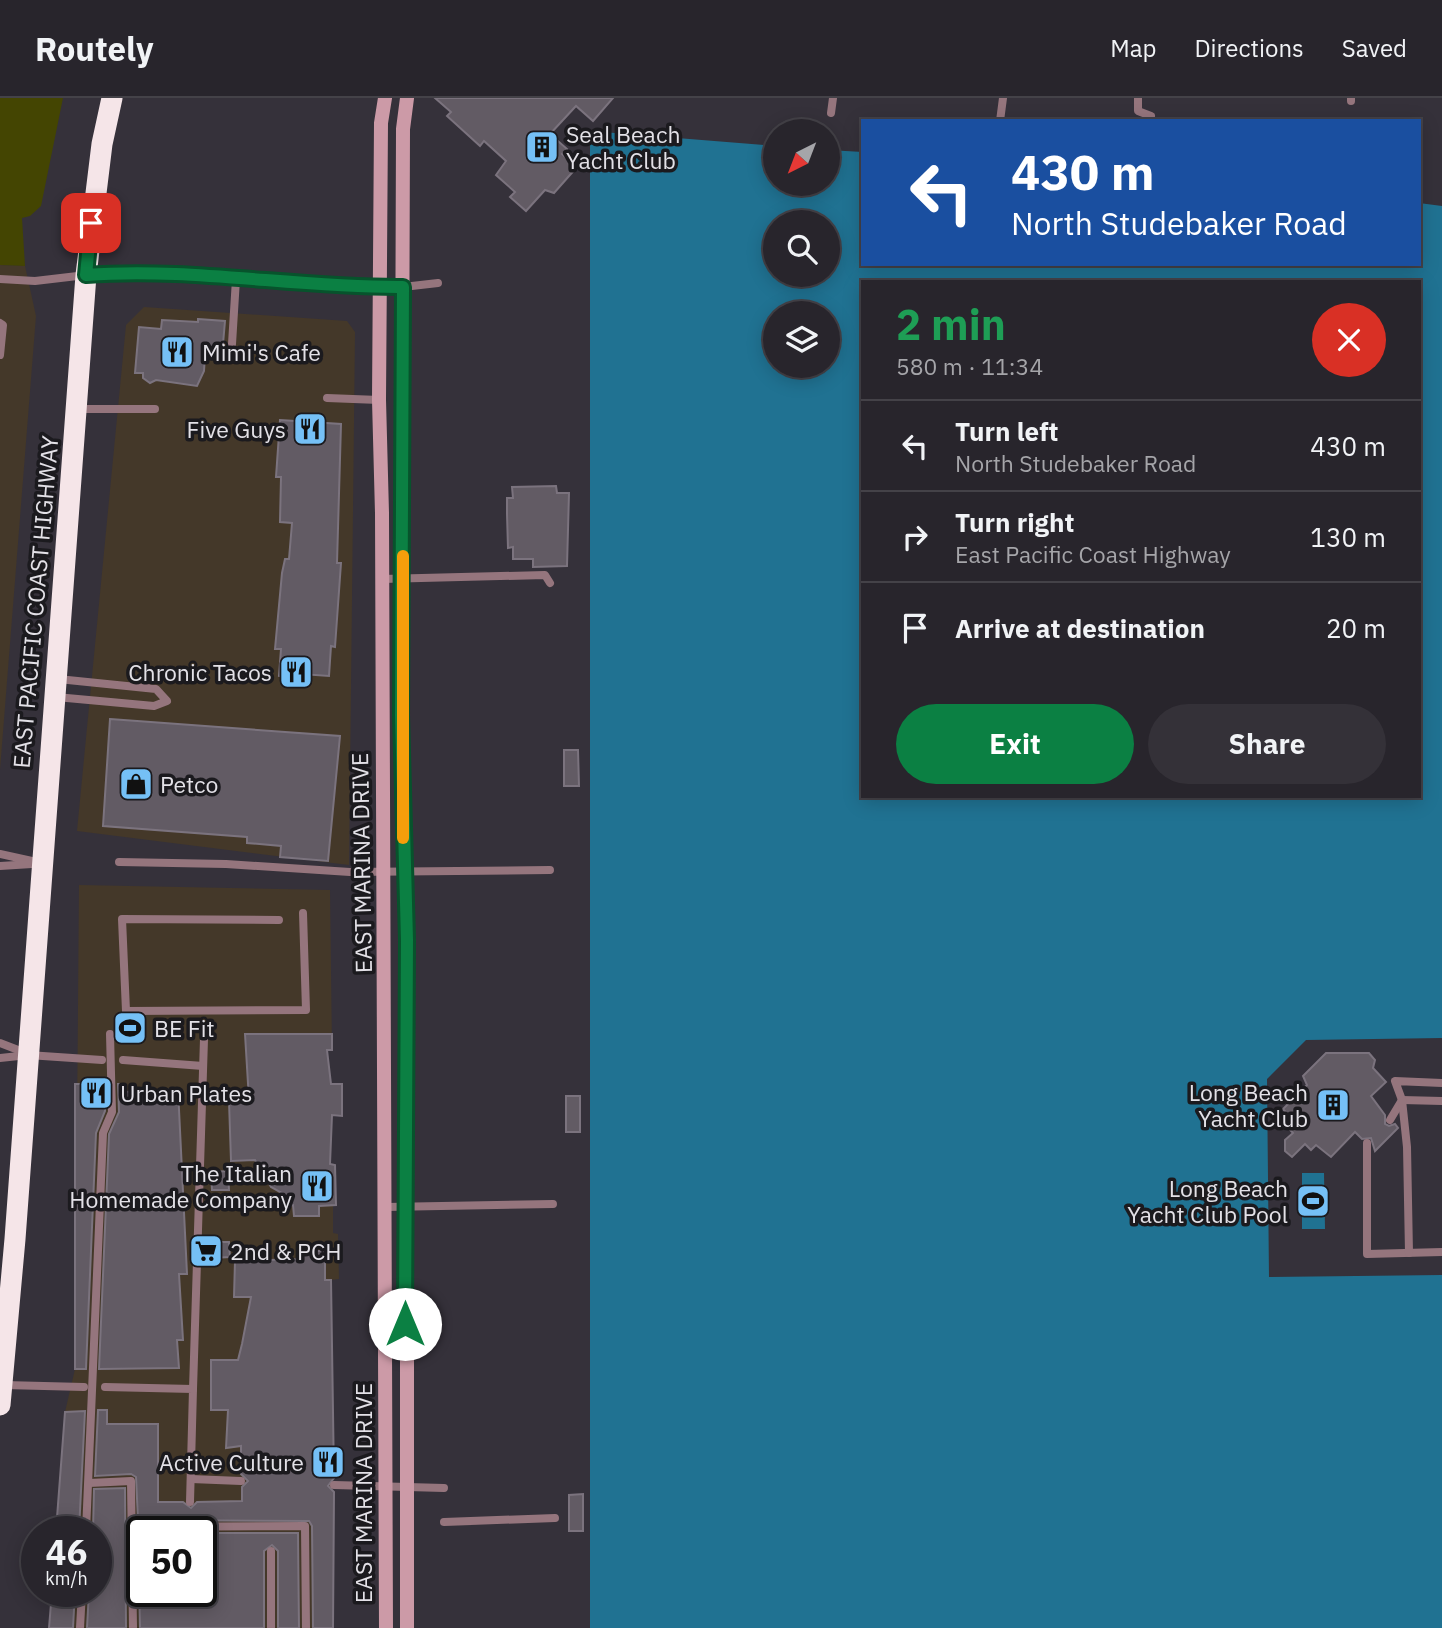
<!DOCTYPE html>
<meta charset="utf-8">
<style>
body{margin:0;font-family:"IBM Plex Sans",sans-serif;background:#343138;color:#f1f3f6;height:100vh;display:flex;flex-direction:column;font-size:26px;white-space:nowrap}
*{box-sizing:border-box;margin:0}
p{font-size:23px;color:#a5a5a9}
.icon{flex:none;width:38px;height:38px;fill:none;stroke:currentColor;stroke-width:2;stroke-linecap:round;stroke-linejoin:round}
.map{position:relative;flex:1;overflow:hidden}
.details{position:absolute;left:861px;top:182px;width:560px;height:518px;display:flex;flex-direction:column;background:#28252c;border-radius:0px;box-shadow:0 4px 18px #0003,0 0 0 2px #444248}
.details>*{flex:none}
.guide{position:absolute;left:861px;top:21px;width:560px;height:147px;border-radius:0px;box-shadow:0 4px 18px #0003,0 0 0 2px #444248;background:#1a4fa0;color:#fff;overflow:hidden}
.needle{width:46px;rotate:222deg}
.buttons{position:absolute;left:763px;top:21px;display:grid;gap:14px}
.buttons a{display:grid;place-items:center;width:77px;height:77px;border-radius:50%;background:#28252c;box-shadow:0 4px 18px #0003,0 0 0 2px #444248;font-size:35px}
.speed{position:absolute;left:21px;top:1418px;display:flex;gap:14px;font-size:35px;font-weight:700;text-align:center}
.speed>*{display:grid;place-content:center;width:91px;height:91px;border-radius:50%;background:#28252c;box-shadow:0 4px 18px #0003,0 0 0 2px #444248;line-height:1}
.speed small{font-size:18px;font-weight:400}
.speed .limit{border:4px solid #111;border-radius:10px;background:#fff;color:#111}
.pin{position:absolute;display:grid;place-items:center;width:60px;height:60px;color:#fff;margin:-30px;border-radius:14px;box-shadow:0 4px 10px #0006}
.me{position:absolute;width:77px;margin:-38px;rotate:0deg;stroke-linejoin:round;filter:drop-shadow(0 0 5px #0008)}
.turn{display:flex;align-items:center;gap:24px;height:147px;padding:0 35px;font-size:32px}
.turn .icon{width:91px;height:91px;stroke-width:2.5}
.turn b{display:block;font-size:49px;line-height:60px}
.round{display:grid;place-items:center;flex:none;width:74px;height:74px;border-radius:37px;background:#343138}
.head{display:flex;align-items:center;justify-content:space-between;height:119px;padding:0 35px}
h1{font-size:42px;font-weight:700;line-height:52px;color:#1e9e55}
.cta{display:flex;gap:14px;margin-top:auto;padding:14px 35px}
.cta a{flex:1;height:80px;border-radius:42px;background:#0b8043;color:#fff;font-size:28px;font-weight:700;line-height:80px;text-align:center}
.cta a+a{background:#343138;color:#f1f3f6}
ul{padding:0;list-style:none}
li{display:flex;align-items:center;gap:21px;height:91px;padding:0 35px;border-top:2px solid #444248}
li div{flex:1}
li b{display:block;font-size:26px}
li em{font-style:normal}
header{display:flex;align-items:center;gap:42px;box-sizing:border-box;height:98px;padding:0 35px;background:#28252c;border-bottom:2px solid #444248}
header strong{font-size:33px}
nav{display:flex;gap:38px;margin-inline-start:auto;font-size:24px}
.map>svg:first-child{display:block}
</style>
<header>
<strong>Routely</strong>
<nav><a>Map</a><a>Directions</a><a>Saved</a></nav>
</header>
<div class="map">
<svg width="1442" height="1530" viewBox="0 0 1442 1530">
<rect width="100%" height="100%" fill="#35313a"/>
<g fill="#443829" fill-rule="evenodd">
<path d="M 0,167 L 25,168 L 36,218 L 0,672 Z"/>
<path d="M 144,209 L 347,223 L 355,234 L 349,767 L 77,733 L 126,227 Z"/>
<path d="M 79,787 L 330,792 L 332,952 L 315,952 L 315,973 L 329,973 L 331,985 L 342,986 L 342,1018 L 332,1018 L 330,1066 L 335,1067 L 336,1107 L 333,1108 L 333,1135 L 338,1136 L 339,1181 L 331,1182 L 333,1530 L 49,1530 L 52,1493 L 96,1493 L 96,1433 L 56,1433 L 65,1314 L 75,1271 ZM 142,1433 L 201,1433 L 201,1493 L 142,1493 Z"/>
</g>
<path fill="#444502" d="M 0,0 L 63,0 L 41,108 L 30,118 L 22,120 L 25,168 L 0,167 Z"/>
<g fill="#207292" fill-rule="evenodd">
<path d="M 590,33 L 775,48 L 775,86 L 828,86 L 828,52 L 863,54 L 863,166 L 1419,166 L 1419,105 L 1442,108 L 1442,940 L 1306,942 L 1267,981 L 1269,1179 L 1442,1177 L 1442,1530 L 590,1530 ZM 775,124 L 828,124 L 828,177 L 775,177 ZM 863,184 L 1419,184 L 1419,698 L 863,698 ZM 775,215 L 828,215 L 828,268 L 775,268 Z"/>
<path d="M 1302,1075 L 1324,1075 L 1325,1131 L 1302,1131 Z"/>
</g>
<g fill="#625b64" stroke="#7b737e" stroke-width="2">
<path d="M 435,0 L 613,0 L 593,23 L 576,8 L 550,36 L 567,51 L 562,56 L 577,69 L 554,95 L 545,92 L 526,113 L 510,99 L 515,94 L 496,77 L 506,63 L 484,43 L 480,48 L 447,18 L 451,14 Z"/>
<path d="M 198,221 L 225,223 L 223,246 L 218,246 L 217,258 L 205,257 L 204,273 L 197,288 L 156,282 L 150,285 L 143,280 L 143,275 L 135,275 L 139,229 L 161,231 L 162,222 L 198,224 Z"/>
<path d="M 280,322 L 341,326 L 337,465 L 341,465 L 335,549 L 331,548 L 329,578 L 301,576 L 301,582 L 279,578 L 281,551 L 275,551 L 282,475 L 285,461 L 289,461 L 292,425 L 280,424 L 281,379 L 276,379 Z"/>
<path d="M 556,388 L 557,395 L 569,395 L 567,468 L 533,469 L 533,461 L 513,461 L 513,449 L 508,450 L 507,416 L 507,400 L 513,400 L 512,389 Z"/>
<path d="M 110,621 L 340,638 L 328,763 L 280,759 L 281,748 L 247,745 L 247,739 L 103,728 Z"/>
<path d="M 564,652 L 578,652 L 579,688 L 564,688 Z"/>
<path d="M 245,936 L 332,936 L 332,952 L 327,952 L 331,986 L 342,986 L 342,1018 L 332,1017 L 330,1066 L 335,1067 L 336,1107 L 319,1108 L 319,1118 L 294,1118 L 293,1107 L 282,1108 L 282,1095 L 271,1089 L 255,1062 L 231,1063 L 229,1003 L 249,1002 Z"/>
<path d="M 1326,955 L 1369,955 L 1375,962 L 1373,970 L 1386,984 L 1371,998 L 1385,1017 L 1385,1026 L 1389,1028 L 1395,1026 L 1398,1030 L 1375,1053 L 1371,1040 L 1362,1041 L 1355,1034 L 1331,1059 L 1316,1047 L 1311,1052 L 1305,1046 L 1292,1059 L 1285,1053 L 1285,1042 L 1293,1035 L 1283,1024 L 1289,1018 L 1283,1011 L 1307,987 L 1303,978 Z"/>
<path d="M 75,986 L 105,986 L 105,1013 L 96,1035 L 86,1271 L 75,1271 Z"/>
<path d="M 118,986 L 123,986 L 124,994 L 178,991 L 187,1176 L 179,1176 L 183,1242 L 177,1242 L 179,1270 L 99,1271 L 109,1036 L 119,1014 Z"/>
<rect x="566" y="998" width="14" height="36"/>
<path d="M 228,1073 L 229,1092 L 212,1092 L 211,1074 Z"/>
<path d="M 211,1144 L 229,1144 L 230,1159 L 212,1160 Z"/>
<path d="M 298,1153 L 325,1153 L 325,1182 L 331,1182 L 334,1380 L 328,1388 L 334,1394 L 333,1530 L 313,1530 L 312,1428 L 309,1423 L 138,1422 L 136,1379 L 131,1376 L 95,1378 L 98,1312 L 107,1312 L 107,1326 L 158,1326 L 158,1404 L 183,1404 L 191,1410 L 197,1404 L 242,1403 L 242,1389 L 248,1383 L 241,1376 L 241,1348 L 226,1350 L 228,1312 L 211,1312 L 211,1262 L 238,1262 L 242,1246 L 251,1199 L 234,1199 L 235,1163 L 298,1161 Z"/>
<path d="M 85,1313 L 79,1433 L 56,1433 L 65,1314 Z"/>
<path d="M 125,1390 L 126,1530 L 87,1530 L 89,1493 L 96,1493 L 96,1433 L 93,1433 L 94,1391 Z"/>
<path d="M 583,1396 L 583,1433 L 569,1433 L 569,1397 Z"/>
<path d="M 201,1435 L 298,1435 L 299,1530 L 278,1530 L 278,1453 L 272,1447 L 264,1453 L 264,1530 L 140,1530 L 138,1436 L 142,1436 L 142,1493 L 201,1493 Z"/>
<path d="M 52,1493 L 75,1493 L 73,1530 L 49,1530 Z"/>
</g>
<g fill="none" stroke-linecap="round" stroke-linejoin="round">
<g stroke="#95757d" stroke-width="8">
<path d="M 1138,0 L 1138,13 L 1151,18"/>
<path d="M 1351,3 L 1351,0"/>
<path d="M 831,15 L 833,0"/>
<path d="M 1000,23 L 1003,0"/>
<path d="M 0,181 L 35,183 L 86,177"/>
<path d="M 403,189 L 438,185"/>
<path d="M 0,225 L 3,227 L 0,257"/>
<path d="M 232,246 L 236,181"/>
<path d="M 327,300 L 379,302"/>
<path d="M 77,311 L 155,311"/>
<path d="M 382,481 L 545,477 L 550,485"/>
<path d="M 56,599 L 154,608 L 167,603 L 156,591 L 58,581"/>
<path d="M 0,756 L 41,765"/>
<path d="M 119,764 L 226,766 L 350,774 L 550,772"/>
<path d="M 0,768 L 32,766"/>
<path d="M 279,822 L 122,821 L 126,913 L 306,912 L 303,815"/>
<path d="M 0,945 L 26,955"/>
<path d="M 0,960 L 28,957 L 102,962"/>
<path d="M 123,962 L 203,968"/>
<path d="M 1402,1002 L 1442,1003"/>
<path d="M 1390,1022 L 1402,1002"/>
<path d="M 1367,1045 L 1367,1156 L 1442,1154"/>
<path d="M 386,1109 L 553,1106"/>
<path d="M 1409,1155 L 1407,1049 L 1402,1002 L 1395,983 L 1442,985"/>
<path d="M 4,1287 L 84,1289"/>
<path d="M 105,1289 L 193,1291 L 190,1404"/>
<path d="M 193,1291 L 204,941"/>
<path d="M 191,1381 L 241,1383"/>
<path d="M 89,1385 L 131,1383 L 133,1530"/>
<path d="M 334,1387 L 444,1390"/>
<path d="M 444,1424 L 555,1420"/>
<path d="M 132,1429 L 305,1428 L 306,1530"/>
<path d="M 86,1433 L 103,1035 L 112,1014 L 110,936"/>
<path d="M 80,1530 L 82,1493"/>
<path d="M 271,1530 L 271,1453"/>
</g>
<g stroke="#cc9aa7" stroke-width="14">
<path d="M 385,0 L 381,25 L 379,302 L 382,415 L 386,1530"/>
<path d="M 86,177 C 191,169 297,191 403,189"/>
<path d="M 407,1530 L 407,842 L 401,617 L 403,31 L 407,0"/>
</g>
<path stroke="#f5e5e8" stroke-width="21" d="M 0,1307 L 15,1141 L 86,177 L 102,46 L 112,0"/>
</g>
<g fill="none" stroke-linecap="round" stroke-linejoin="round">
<defs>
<path id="route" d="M 91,125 L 86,177 C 191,169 297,190 403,189 L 401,617 L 407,842 L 405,1226"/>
</defs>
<use href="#route" stroke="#07532c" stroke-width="18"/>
<use href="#route" stroke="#0b8043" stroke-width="12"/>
<path stroke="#f59e0b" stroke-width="12" d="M 403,740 L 403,458"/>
</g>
<defs>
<symbol id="building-square" viewBox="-11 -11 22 22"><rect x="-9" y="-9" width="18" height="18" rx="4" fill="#75c0f6" stroke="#1b1a1e"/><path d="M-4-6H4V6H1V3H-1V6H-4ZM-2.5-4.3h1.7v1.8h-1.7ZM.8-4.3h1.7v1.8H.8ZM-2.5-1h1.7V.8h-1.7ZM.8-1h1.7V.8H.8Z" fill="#111"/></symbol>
<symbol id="restaurant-square" viewBox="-11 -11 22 22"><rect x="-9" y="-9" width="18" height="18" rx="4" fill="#75c0f6" stroke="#1b1a1e"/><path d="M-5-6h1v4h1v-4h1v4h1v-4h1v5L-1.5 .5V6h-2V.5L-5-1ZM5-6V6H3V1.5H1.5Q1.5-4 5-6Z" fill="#111"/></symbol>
<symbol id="shop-square" viewBox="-11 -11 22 22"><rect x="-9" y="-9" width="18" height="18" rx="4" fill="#75c0f6" stroke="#1b1a1e"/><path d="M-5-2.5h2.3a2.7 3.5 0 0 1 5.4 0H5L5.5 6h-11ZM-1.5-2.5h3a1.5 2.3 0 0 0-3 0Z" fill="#111"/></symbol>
<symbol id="stadium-square" viewBox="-11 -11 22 22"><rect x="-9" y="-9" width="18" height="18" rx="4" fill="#75c0f6" stroke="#1b1a1e"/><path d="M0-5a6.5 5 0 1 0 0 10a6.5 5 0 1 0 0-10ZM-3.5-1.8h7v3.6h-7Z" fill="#111"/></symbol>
<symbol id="supermarket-square" viewBox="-11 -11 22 22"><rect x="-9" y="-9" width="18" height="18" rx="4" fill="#75c0f6" stroke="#1b1a1e"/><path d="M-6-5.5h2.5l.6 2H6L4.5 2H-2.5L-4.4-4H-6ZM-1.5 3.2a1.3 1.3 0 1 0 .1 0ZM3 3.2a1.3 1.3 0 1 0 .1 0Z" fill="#111"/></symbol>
</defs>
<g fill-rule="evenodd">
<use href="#building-square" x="523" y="30" width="38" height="38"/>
<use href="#restaurant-square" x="158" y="235" width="38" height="38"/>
<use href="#restaurant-square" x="291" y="312" width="38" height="38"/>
<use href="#restaurant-square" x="277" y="555" width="38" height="38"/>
<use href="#shop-square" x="117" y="667" width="38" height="38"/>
<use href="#stadium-square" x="111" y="911" width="38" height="38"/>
<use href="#restaurant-square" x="77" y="976" width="38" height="38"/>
<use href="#building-square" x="1314" y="988" width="38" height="38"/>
<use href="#restaurant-square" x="298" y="1069" width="38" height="38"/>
<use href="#stadium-square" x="1294" y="1084" width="38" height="38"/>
<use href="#supermarket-square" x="187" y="1134" width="38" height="38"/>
<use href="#restaurant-square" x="309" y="1345" width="38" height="38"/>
</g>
<g text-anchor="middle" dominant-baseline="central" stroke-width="7" stroke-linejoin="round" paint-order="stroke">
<g font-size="23" fill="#e3e1e7" stroke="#1b1a1e" text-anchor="start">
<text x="566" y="36">Seal Beach<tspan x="566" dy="26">Yacht Club</tspan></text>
<text x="202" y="254">Mimi's Cafe</text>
<text x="286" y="331" text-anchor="end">Five Guys</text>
<text x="272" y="574" text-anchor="end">Chronic Tacos</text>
<text x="160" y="686">Petco</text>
<text x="154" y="930">BE Fit</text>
<text x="1308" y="994" text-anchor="end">Long Beach<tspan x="1308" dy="26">Yacht Club</tspan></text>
<text x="120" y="995">Urban Plates</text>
<text x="292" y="1075" text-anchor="end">The Italian<tspan x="292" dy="26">Homemade Company</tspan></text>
<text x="1288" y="1090" text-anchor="end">Long Beach<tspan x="1288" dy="26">Yacht Club Pool</tspan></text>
<text x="230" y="1153">2nd &amp; PCH</text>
<text x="304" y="1364" text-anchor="end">Active Culture</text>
</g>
<g font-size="23" fill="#e3e1e7" stroke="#1b1a1e">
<text transform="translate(35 504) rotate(-85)">EAST PACIFIC COAST HIGHWAY</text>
<text transform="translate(361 765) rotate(-91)">EAST MARINA DRIVE</text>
<text transform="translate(363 1395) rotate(-90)">EAST MARINA DRIVE</text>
</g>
</g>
</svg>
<div class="buttons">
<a><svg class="needle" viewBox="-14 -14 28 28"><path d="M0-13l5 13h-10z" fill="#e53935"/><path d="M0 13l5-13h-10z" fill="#a5a5a9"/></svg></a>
<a><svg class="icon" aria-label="search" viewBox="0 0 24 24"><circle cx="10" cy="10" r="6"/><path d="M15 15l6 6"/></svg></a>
<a><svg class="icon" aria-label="layers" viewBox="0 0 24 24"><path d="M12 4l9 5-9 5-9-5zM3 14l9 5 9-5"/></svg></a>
</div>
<div class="speed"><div>46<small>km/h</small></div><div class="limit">50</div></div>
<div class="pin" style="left:91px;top:125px;background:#d93025"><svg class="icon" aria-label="arrive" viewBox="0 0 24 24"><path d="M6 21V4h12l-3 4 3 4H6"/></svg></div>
<svg class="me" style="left:405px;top:1226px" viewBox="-20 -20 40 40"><circle r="19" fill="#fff"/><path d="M0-13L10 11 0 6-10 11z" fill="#0b8043"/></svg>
<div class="guide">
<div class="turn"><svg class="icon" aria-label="left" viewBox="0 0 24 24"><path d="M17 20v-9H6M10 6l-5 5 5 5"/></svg><div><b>430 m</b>North Studebaker Road</div></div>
</div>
<section class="details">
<div class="head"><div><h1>2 min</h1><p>580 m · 11:34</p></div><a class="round" style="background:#d93025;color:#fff"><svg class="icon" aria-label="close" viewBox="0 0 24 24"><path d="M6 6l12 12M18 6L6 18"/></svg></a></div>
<ul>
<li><svg class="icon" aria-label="left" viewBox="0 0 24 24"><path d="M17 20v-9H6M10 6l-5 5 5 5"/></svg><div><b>Turn left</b><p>North Studebaker Road</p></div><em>430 m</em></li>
<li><svg class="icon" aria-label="right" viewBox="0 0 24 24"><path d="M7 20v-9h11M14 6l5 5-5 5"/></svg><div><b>Turn right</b><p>East Pacific Coast Highway</p></div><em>130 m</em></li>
<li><svg class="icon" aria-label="arrive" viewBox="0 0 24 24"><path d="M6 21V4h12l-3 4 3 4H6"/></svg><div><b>Arrive at destination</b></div><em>20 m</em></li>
</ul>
<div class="cta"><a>Exit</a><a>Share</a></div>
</section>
</div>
